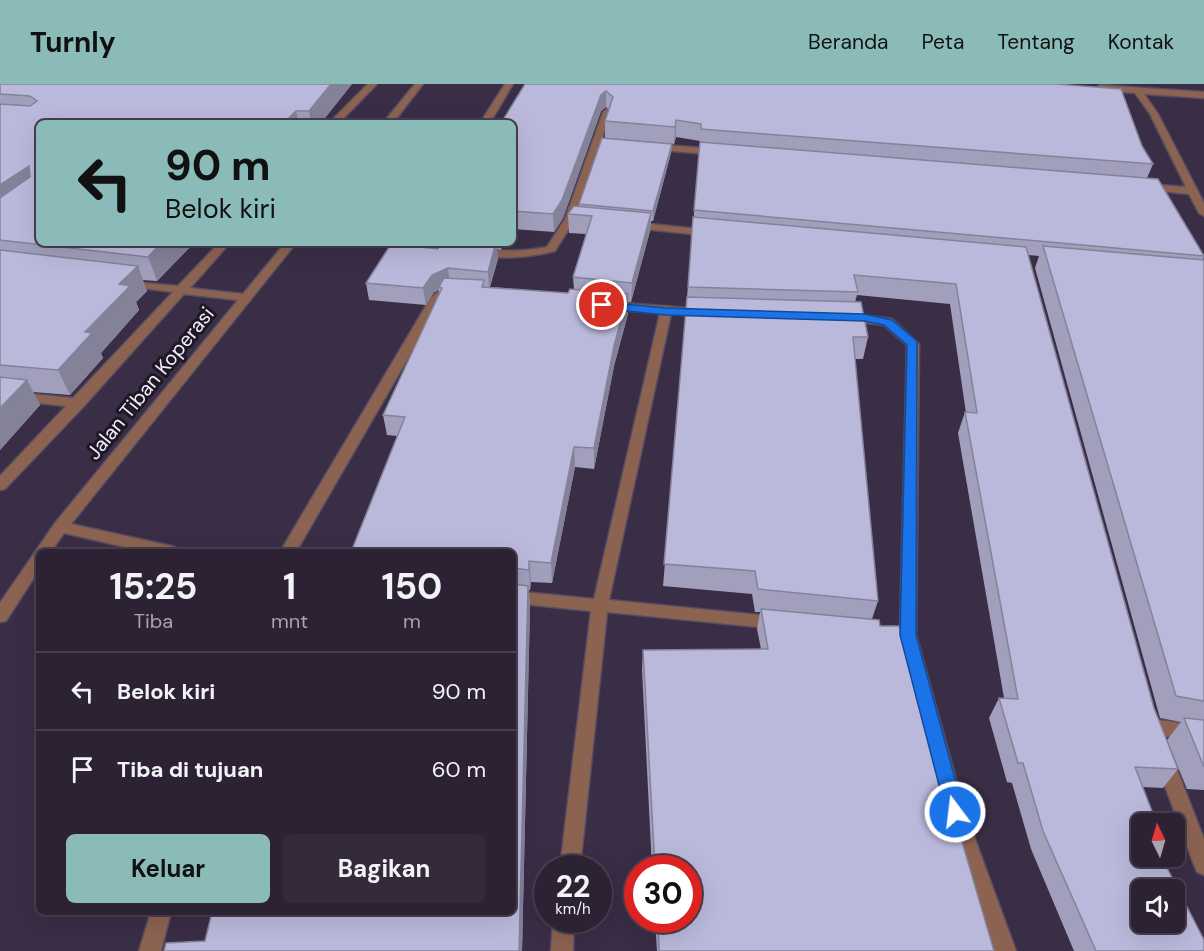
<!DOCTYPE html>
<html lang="id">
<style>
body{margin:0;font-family:"DM Sans",sans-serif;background:#342a3c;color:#f1f3f6;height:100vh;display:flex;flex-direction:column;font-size:22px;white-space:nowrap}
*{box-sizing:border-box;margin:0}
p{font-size:20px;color:#a6a4ac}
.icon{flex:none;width:33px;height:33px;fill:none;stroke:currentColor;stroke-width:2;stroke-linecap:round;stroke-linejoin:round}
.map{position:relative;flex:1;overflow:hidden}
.sheet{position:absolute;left:36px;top:465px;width:480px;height:366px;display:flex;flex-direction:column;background:#2c2234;border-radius:9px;box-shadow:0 6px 24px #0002,0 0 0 2px #483f4f}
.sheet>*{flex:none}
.banner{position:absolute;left:36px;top:36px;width:480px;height:126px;border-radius:9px;box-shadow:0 6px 24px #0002,0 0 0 2px #483f4f;background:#8bbbb9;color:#111;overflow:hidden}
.needle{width:39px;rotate:355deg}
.buttons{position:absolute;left:1131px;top:729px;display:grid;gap:12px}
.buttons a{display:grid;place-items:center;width:54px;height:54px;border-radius:9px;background:#2c2234;box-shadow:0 6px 24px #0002,0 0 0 2px #483f4f;font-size:30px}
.speed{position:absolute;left:534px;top:771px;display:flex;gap:12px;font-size:30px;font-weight:700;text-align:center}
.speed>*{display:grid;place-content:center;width:78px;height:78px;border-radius:50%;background:#2c2234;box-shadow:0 6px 24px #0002,0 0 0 2px #483f4f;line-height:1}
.speed small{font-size:15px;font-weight:400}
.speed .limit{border:9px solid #d22;background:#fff;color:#111}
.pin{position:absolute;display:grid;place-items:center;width:51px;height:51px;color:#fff;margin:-26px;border:3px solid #fff;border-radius:50%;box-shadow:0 2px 6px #0007}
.me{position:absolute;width:66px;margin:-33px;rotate:345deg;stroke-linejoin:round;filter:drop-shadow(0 0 4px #0008)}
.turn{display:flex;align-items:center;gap:21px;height:126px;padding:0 30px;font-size:27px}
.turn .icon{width:78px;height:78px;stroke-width:2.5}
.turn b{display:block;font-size:42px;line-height:51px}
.eta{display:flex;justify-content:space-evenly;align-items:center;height:102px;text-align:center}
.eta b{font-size:36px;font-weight:700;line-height:42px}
.button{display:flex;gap:12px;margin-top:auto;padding:12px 30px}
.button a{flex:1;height:69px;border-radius:9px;background:#8bbbb9;color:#111;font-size:24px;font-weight:700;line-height:69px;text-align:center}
.button a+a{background:#342a3c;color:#f1f3f6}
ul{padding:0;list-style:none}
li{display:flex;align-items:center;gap:18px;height:78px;padding:0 30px;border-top:2px solid #483f4f}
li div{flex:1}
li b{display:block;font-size:22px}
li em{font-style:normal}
header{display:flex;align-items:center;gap:36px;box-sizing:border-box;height:84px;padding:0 30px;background:#8bbbb9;color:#111}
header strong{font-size:28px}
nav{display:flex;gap:33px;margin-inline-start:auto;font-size:21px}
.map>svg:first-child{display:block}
</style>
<header>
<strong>Turnly</strong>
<nav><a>Beranda</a><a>Peta</a><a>Tentang</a><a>Kontak</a></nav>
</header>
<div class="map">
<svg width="1204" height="867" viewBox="0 0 1204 867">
<rect width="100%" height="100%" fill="#3a2d46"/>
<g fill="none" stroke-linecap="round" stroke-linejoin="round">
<defs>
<g id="minor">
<path d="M 368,0 L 377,0 L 339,39 L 329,39 Z"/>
<path d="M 415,0 L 423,0 L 393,39 L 383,39 Z"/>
<path d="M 505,0 L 513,0 L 490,39 L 480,39 Z"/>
<path d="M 1100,1 L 1204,8 L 1204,14 L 1144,10 L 1158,30 L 1204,119 L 1204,132 L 1199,129 L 1189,110 L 1141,105 L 1140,103 L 1145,100 L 1186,103 L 1150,30 L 1135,9 L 1097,6 L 1096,4 Z"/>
<path d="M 607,25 L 611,28 L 575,135 L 555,167 C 508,179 462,173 416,161 L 415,159 C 462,159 498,173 547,163 L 565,135 L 603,28 Z"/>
<path d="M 652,60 L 718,65 L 723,68 L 718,71 L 649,65 L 647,63 Z"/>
<path d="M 630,138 L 710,146 L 715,149 L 710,152 L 626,143 L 625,141 Z"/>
<path d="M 219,159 L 230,159 L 190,204 L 243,210 L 285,159 L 296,159 L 71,440 L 171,462 L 176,464 L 179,468 L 146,468 L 64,449 L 51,468 L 39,468 L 39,486 L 6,537 L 0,538 L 0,519 L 55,439 L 238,216 L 184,210 L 84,322 L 5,405 L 0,406 L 0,392 L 66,322 L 0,315 L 0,307 L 73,314 L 173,208 L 125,202 L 121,201 L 121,197 L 178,202 Z"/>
<path d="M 456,204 L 462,207 L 445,213 L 441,217 L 296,468 L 280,468 L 430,215 L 437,208 Z"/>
<path d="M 608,218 L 704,225 L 710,229 L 704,233 L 671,230 L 609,516 L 780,533 L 786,534 L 788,539 L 786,544 L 780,545 L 607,528 L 580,784 L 560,784 L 591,527 L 513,519 L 513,507 L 594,515 L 660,229 L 604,225 L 604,219 Z"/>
<path d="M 845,229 L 892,235 L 919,260 L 916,551 L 965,728 L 1016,867 L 994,867 L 945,728 L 900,551 L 907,261 L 884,241 L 841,236 L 841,230 Z"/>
<path d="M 1151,635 L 1204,642 L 1204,658 L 1145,649 L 1142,643 L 1145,637 Z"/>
<path d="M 1164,667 L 1171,669 L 1173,675 L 1204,755 L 1204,791 L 1197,788 L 1194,781 L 1155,675 L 1157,669 Z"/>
<path d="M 151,828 L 171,828 L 161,867 L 139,867 Z"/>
<path d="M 553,836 L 574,836 L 573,867 L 551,867 Z"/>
</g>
</defs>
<use href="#minor" stroke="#584c63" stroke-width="3"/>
<use href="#minor" fill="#8c6351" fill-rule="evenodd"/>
</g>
<g fill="#a19fbc">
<path d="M 0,0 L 352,0 L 321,39 L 39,39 L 39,159 L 194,159 L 157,197 L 142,196 L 147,207 L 136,218 L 139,226 L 101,269 L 103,274 L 70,311 L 33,308 L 40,321 L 0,366 Z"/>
<path d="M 525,0 L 1056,0 L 1142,62 L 1153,80 L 1147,94 L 1204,172 L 1203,176 L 1204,176 L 1204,706 L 1187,705 L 1167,656 L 1181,638 L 1160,634 L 1035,184 L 1039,172 L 1028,171 L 1154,624 L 1178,685 L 1163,704 L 1142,703 L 1142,740 L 1204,867 L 1074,867 L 1031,765 L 1012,699 L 1007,698 L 989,634 L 999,614 L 1004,614 L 958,349 L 965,328 L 966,329 L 950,220 L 857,211 L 855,218 L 868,253 L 863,275 L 855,275 L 878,517 L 872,535 L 880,542 L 994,867 L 657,867 L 655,836 L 688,836 L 688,784 L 652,784 L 642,586 L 643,566 L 761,565 L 757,545 L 760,528 L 755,528 L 752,510 L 663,502 L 700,57 L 676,53 L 674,60 L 605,54 L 605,37 L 609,26 L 606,23 L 601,27 L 563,134 L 554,148 L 513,145 L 513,39 Z"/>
<path d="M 672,60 L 671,69 L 653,137 L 651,137 L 650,147 L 631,218 L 628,218 L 628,230 L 614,282 L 594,385 L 575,383 L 552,499 L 531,498 L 530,506 L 529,506 L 530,523 L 522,867 L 205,857 L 513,828 L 513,468 L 397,352 L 387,351 L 383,331 L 439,210 L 439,206 L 434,208 L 426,221 L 369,216 L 366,199 L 438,165 L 441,159 L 503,159 L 501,166 L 497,165 L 498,175 L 490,203 L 568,209 L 574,205 L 573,193 L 586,150 L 569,149 L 568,130 L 579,122 L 579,120 Z"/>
</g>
<g fill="#838299">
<path d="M 331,0 L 352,0 L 321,39 L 311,39 L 309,27 Z"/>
<path d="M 606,7 L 606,23 L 601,27 L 563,134 L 554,148 L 553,130 L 601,11 Z"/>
<path d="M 296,27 L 299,39 L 284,39 Z"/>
<path d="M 676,36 L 676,53 L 674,60 L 675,43 Z"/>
<path d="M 672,60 L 671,69 L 653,137 L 653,127 Z"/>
<path d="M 29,82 L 39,105 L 0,132 L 0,101 Z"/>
<path d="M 651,129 L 650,147 L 631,218 L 632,199 Z"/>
<path d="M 161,159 L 194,159 L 157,197 L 148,173 Z"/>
<path d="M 497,159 L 498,175 L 489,204 L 488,188 Z"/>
<path d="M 138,182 L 147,207 L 136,218 L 139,226 L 101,269 L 103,274 L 70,311 L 58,286 L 119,200 Z"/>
<path d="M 448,184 L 450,201 L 439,203 L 439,206 L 434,208 L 426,221 L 423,204 L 432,191 Z"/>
<path d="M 628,210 L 628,230 L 614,282 L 594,385 L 594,364 L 614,262 Z"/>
<path d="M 27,296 L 40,321 L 0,366 L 0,324 Z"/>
<path d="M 574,363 L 575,383 L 552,499 L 551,479 Z"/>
<path d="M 529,477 L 531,498 L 530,506 L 529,486 Z"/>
<path d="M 528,502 L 530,523 L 522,867 L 519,867 Z"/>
</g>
<g fill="#bbb9db" stroke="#838299" stroke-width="1.5" fill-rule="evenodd">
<path d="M 0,0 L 331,0 L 309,27 L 296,27 L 284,39 L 39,39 L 39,159 L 161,159 L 148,173 L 0,156 L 0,114 L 30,93 L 29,82 L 0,101 L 0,20 L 30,22 L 37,17 L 30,12 L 0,10 Z"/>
<path d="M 525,0 L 1056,0 L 1121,5 L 1142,62 L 1153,80 L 701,45 L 701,40 L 676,36 L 675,43 L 605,37 L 613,13 L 606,7 L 601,11 L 562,116 L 553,130 L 513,127 L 513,39 L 501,39 Z"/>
<path d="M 602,54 L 672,60 L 653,127 L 579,120 Z"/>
<path d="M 700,58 L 1158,95 L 1204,172 L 694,126 Z"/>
<path d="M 574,122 L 651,129 L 632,199 L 573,193 L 592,132 L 568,130 Z"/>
<path d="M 693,133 L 1026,163 L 1154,624 L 1178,685 L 1135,683 L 1157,740 L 1142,740 L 1142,772 L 1161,772 L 1204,856 L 1204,867 L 1096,867 L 1043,747 L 1023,679 L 1018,679 L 999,614 L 1018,615 L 965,328 L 977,329 L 956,200 L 854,191 L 858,208 L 688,203 ZM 1142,806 L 1174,806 L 1174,838 L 1142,838 Z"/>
<path d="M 441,159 L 496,159 L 488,188 L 448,184 L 432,191 L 423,204 L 366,199 L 391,160 L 438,165 Z"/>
<path d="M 1043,162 L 1204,176 L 1204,617 L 1176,612 Z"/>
<path d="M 0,166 L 138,182 L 119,200 L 130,202 L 85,248 L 92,249 L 58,286 L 0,281 Z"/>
<path d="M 444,194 L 484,196 L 482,203 L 568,209 L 570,205 L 628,210 L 614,262 L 594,364 L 574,363 L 551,479 L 529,477 L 529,486 L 513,484 L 513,468 L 351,468 L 405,333 L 383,331 L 442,204 L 439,203 Z"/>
<path d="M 687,213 L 861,218 L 868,253 L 853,253 L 878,517 L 758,505 L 755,487 L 664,480 Z"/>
<path d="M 0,293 L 27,296 L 0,324 Z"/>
<path d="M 513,500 L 528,502 L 519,867 L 164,867 L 166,859 L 205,857 L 212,828 L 513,828 Z"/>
<path d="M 761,525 L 879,536 L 880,542 L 899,542 L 994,867 L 659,867 L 658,836 L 688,836 L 688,784 L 655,784 L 643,566 L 768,565 Z"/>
<path d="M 1184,634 L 1204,636 L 1204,683 Z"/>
</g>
<path fill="#1a73e8" stroke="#114b97" stroke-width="1.5" d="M 602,218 L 666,224 L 864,230 L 892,236 L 917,257 L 916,551 L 964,728 L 962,734 L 955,737 L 949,734 L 946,728 L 900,551 L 907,261 L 884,241 L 864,237 L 666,231 L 598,224 L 596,221 Z"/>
<g text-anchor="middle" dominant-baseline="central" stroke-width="6" stroke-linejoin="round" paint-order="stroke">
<g font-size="20" fill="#f5edfd" stroke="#1e1824">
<text transform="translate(150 299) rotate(-51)">Jalan Tiban Koperasi</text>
</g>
</g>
</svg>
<div class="buttons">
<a><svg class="needle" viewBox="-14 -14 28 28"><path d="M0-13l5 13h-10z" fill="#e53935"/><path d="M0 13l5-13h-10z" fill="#a6a4ac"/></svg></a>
<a><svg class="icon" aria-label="sound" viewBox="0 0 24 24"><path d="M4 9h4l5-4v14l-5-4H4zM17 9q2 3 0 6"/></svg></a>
</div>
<div class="speed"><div>22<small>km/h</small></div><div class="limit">30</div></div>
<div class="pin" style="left:602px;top:221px;background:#d93025"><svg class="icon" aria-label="arrive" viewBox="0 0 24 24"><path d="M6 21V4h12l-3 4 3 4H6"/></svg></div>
<svg class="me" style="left:955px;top:728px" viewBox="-20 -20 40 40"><circle r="17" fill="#1a73e8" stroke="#fff" stroke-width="3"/><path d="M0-11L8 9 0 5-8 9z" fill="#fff"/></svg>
<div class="banner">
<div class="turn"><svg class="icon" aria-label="left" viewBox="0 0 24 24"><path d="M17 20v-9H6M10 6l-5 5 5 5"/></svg><div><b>90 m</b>Belok kiri</div></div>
</div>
<section class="sheet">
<div class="eta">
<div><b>15:25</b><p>Tiba</p></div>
<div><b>1</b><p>mnt</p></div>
<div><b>150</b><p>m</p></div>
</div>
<ul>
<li><svg class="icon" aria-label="left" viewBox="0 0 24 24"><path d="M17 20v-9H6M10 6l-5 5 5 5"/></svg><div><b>Belok kiri</b></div><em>90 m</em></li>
<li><svg class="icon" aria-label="arrive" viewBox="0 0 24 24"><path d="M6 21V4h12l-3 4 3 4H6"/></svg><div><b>Tiba di tujuan</b></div><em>60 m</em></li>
</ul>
<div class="button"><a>Keluar</a><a>Bagikan</a></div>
</section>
</div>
